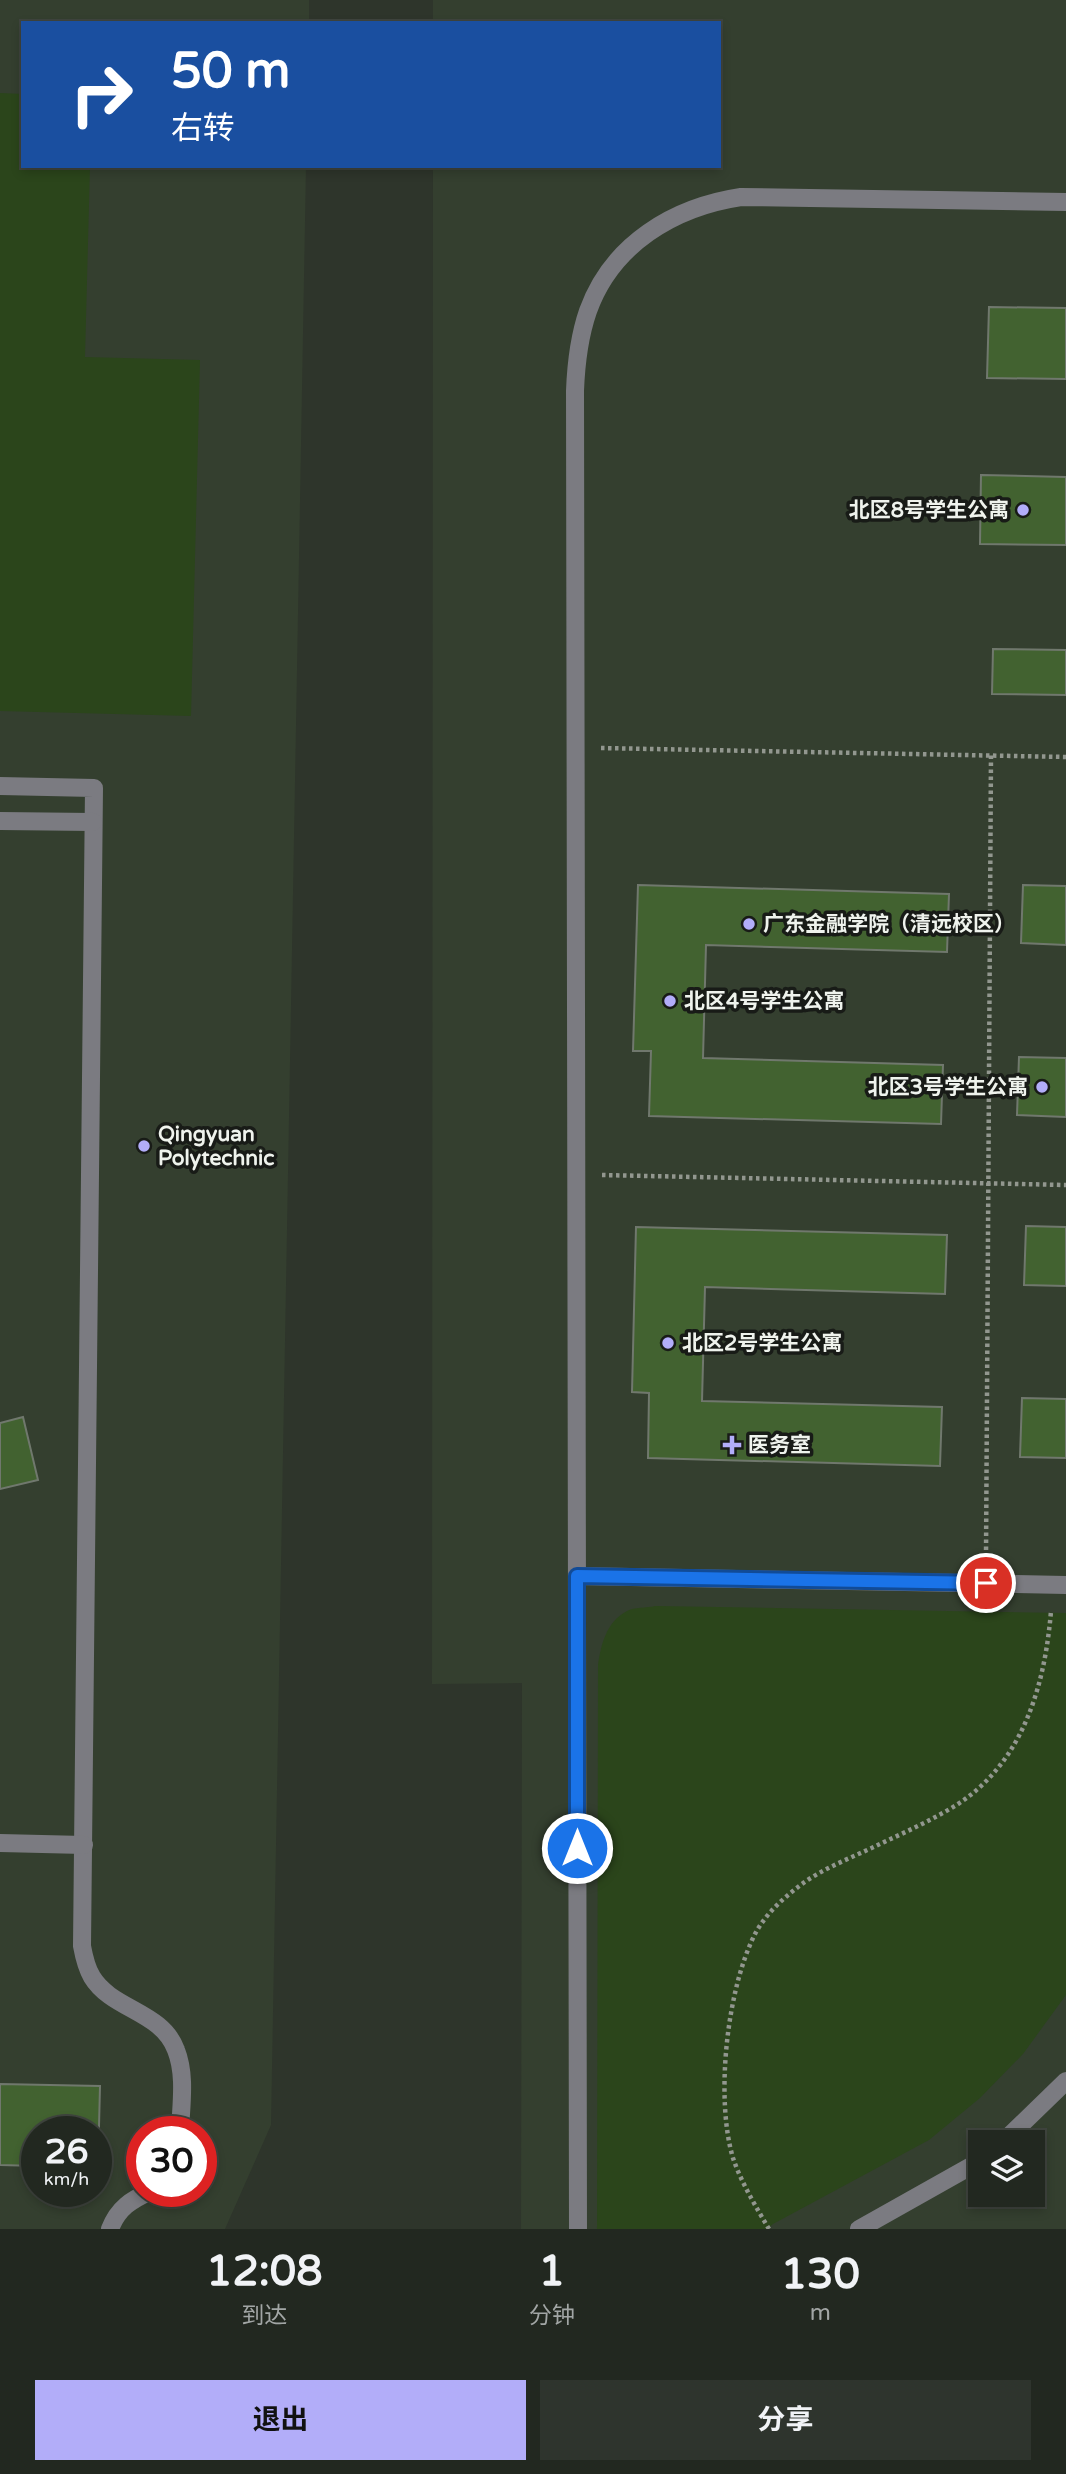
<!DOCTYPE html>
<html lang="zh">
<meta charset="utf-8">
<style>
body{margin:0;font-family:"Varela Round","Noto Sans SC",sans-serif;background:#2e342d;color:#f1f3f6;height:100vh;display:flex;flex-direction:column;font-size:26px;white-space:nowrap}
*{box-sizing:border-box;margin:0}
p{font-size:23px;color:#a2a6a5}
.icon{flex:none;width:38px;height:38px;fill:none;stroke:currentColor;stroke-width:2;stroke-linecap:round;stroke-linejoin:round}
.map{position:relative;height:2229px;overflow:hidden}
.sheet{display:flex;flex-direction:column;background:#222820;flex:1}
.sheet>*{flex:none}
.top-card{position:absolute;left:21px;top:21px;width:700px;height:147px;border-radius:0px;box-shadow:0 4px 10px #0003,0 0 0 2px #3f443e;background:#1a4fa0;color:#fff;overflow:hidden}
.tools{position:absolute;left:968px;top:2130px;display:grid;gap:14px}
.tools a{display:grid;place-items:center;width:77px;height:77px;border-radius:0px;background:#222820;box-shadow:0 4px 10px #0003,0 0 0 2px #3f443e;font-size:35px}
.speed{position:absolute;left:21px;top:2116px;display:flex;gap:14px;font-size:35px;font-weight:700;text-align:center}
.speed>*{display:grid;place-content:center;width:91px;height:91px;border-radius:50%;background:#222820;box-shadow:0 4px 10px #0003,0 0 0 2px #3f443e;line-height:1}
.speed small{font-size:18px;font-weight:400}
.speed .limit{border:10px solid #d22;background:#fff;color:#111}
.pin{position:absolute;display:grid;place-items:center;width:60px;height:60px;color:#fff;margin:-30px;border:4px solid #fff;border-radius:50%;box-shadow:0 2px 7px #0007}
.me{position:absolute;width:77px;margin:-38px;rotate:0deg;stroke-linejoin:round;filter:drop-shadow(0 0 5px #0008)}
.turn{display:flex;align-items:center;gap:24px;height:147px;padding:0 35px;font-size:32px}
.turn .icon{width:91px;height:91px;stroke-width:2.5}
.turn b{display:block;font-size:49px;line-height:60px}
.eta{display:flex;justify-content:space-evenly;align-items:center;height:119px;text-align:center}
.eta b{font-size:42px;font-weight:700;line-height:49px}
.action{display:flex;gap:14px;margin-top:auto;padding:14px 35px}
.action a{flex:1;height:80px;border-radius:0px;background:#b2adf9;color:#111;font-size:28px;font-weight:700;line-height:80px;text-align:center}
.action a+a{background:#2e342d;color:#f1f3f6}
.map>svg:first-child{display:block}
</style>
<div class="map">
<svg width="1066" height="2229" viewBox="0 0 1066 2229">
<rect width="100%" height="100%" fill="#2e352b"/>
<g fill="#343f2f" fill-rule="evenodd">
<path d="M 0,0 L 309,0 L 309,23 L 23,23 L 23,166 L 306,166 L 271,2125 L 225,2229 L 0,2229 ZM 37,2132 L 96,2132 L 96,2191 L 37,2191 ZM 142,2132 L 201,2132 L 201,2191 L 142,2191 Z"/>
<path d="M 433,0 L 1066,0 L 1066,2229 L 521,2229 L 522,1683 L 432,1684 L 433,166 L 719,166 L 719,23 L 433,23 ZM 980,2142 L 1032,2142 L 1032,2194 L 980,2194 Z"/>
</g>
<g fill="#2b451b">
<path d="M 0,93 L 23,94 L 23,166 L 90,166 L 85,357 L 200,360 L 191,716 L 0,711 Z"/>
<path d="M 655,1606 L 1066,1613 L 1066,1995 L 1023,2054 L 980,2098 L 929,2140 L 773,2224 L 767,2229 L 597,2229 L 598,1665 C 601,1645 606,1622 627,1611 C 634,1607 647,1608 655,1606 Z"/>
</g>
<g fill="#426230" stroke="#70786d" stroke-width="2">
<path d="M 989,307 L 1066,308 L 1066,379 L 987,378 Z"/>
<path d="M 981,475 L 1066,477 L 1066,545 L 980,544 Z"/>
<path d="M 993,649 L 1066,650 L 1066,695 L 992,694 Z"/>
<path d="M 638,885 L 949,894 L 947,952 L 706,945 L 703,1058 L 943,1065 L 941,1124 L 649,1116 L 651,1051 L 633,1051 Z"/>
<path d="M 1023,885 L 1066,886 L 1066,945 L 1021,943 Z"/>
<path d="M 1019,1057 L 1066,1058 L 1066,1117 L 1017,1115 Z"/>
<path d="M 1026,1226 L 1066,1227 L 1066,1286 L 1024,1285 Z"/>
<path d="M 636,1227 L 947,1235 L 945,1294 L 705,1287 L 702,1401 L 942,1407 L 940,1466 L 648,1458 L 649,1393 L 632,1392 Z"/>
<path d="M 1022,1398 L 1066,1399 L 1066,1458 L 1020,1457 Z"/>
<path d="M 23,1417 L 38,1480 L 0,1489 L 0,1423 Z"/>
<path d="M 0,2084 L 100,2086 L 98,2167 L 96,2167 L 96,2132 L 37,2132 L 37,2166 L 0,2165 Z"/>
</g>
<g fill="none" stroke-linecap="round" stroke-linejoin="round">
<g stroke="#92978f" stroke-width="4.5" stroke-dasharray="3.5 3.5" stroke-linecap="butt">
<path d="M 601,748 L 1066,757"/>
<path d="M 602,1175 L 1066,1185"/>
<path d="M 986,1557 L 991,755"/>
<path d="M 769,2229 C 756,2207 741,2182 733,2158 C 715,2098 727,1989 755,1934 C 765,1915 781,1900 798,1887 C 822,1868 854,1857 882,1843 C 908,1831 934,1819 958,1804 C 1024,1761 1045,1684 1051,1611"/>
</g>
<g stroke="#7b7b81" stroke-width="18">
<path d="M 0,786 L 94,788 L 82,1946 C 84,1957 86,1967 92,1977 C 112,2010 162,2011 176,2050 C 186,2075 181,2105 180,2132"/>
<path d="M 0,821 L 93,822"/>
<path d="M 577,1576 L 1066,1585"/>
<path d="M 0,1843 L 84,1845"/>
<path d="M 1003,2142 L 1066,2081"/>
<path d="M 110,2229 C 118,2208 131,2200 151,2191"/>
<path d="M 578,2229 L 575,391 C 576,364 579,337 588,311 C 612,244 674,207 741,197 L 1066,202"/>
<path d="M 859,2229 L 980,2161"/>
</g>
</g>
<g fill="none" stroke-linecap="round" stroke-linejoin="round">
<defs>
<path id="route" d="M 577,1848 L 577,1576 L 986,1583"/>
</defs>
<use href="#route" stroke="#114b97" stroke-width="18"/>
<use href="#route" stroke="#1a73e8" stroke-width="12"/>
</g>
<g fill="#b2adf9" stroke="#181b17" stroke-width="2.5">
<circle cx="1023" cy="510" r="7"/>
<circle cx="749" cy="924" r="7"/>
<circle cx="670" cy="1001" r="7"/>
<circle cx="1042" cy="1087" r="7"/>
<circle cx="144" cy="1146" r="7"/>
<circle cx="668" cy="1343" r="7"/>
<path d="M728.5 1434.5h7v7h7v7h-7v7h-7v-7h-7v-7h7z"/>
</g>
<g text-anchor="middle" dominant-baseline="central" stroke-width="7" stroke-linejoin="round" paint-order="stroke">
<g font-size="21" font-weight="bold" fill="#eff3ed" stroke="#181b17" text-anchor="start">
<text x="1009" y="510" text-anchor="end">北区8号学生公寓</text>
<text x="763" y="924">广东金融学院（清远校区）</text>
<text x="684" y="1001">北区4号学生公寓</text>
<text x="1028" y="1087" text-anchor="end">北区3号学生公寓</text>
<text x="158" y="1134">Qingyuan<tspan x="158" dy="24">Polytechnic</tspan></text>
<text x="682" y="1343">北区2号学生公寓</text>
<text x="748" y="1445">医务室</text>
</g>
</g>
</svg>
<div class="tools">
<a><svg class="icon" aria-label="layers" viewBox="0 0 24 24"><path d="M12 4l9 5-9 5-9-5zM3 14l9 5 9-5"/></svg></a>
</div>
<div class="speed"><div>26<small>km/h</small></div><div class="limit">30</div></div>
<div class="pin" style="left:986px;top:1583px;background:#d93025"><svg class="icon" aria-label="arrive" viewBox="0 0 24 24"><path d="M6 21V4h12l-3 4 3 4H6"/></svg></div>
<svg class="me" style="left:577px;top:1848px" viewBox="-20 -20 40 40"><circle r="17" fill="#1a73e8" stroke="#fff" stroke-width="3"/><path d="M0-11L8 9 0 5-8 9z" fill="#fff"/></svg>
<div class="top-card">
<div class="turn"><svg class="icon" aria-label="right" viewBox="0 0 24 24"><path d="M7 20v-9h11M14 6l5 5-5 5"/></svg><div><b>50 m</b>右转</div></div>
</div>
</div>
<section class="sheet">
<div class="eta">
<div><b>12:08</b><p>到达</p></div>
<div><b>1</b><p>分钟</p></div>
<div><b>130</b><p>m</p></div>
</div>
<div class="action"><a>退出</a><a>分享</a></div>
</section>
